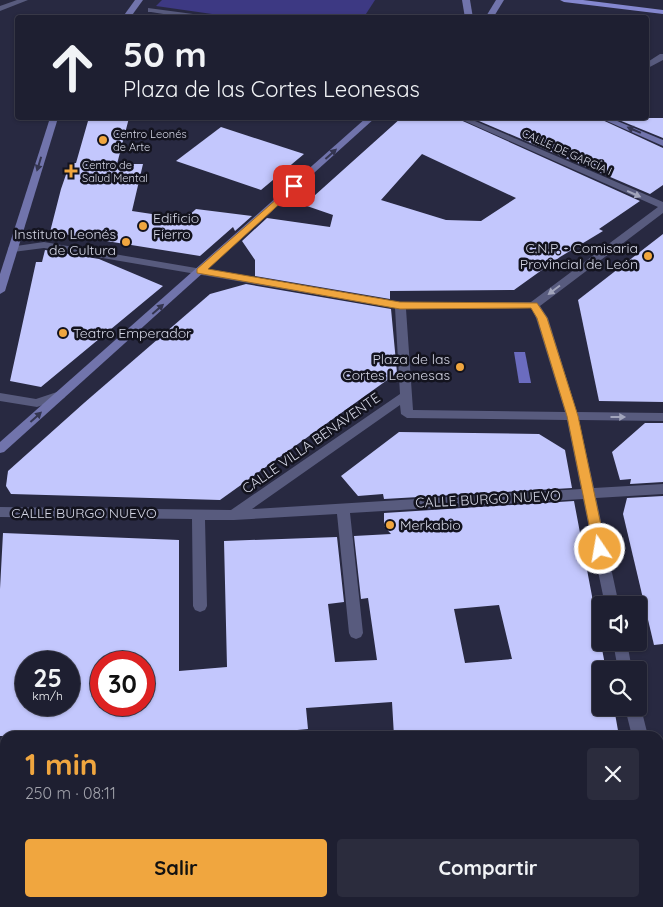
<!DOCTYPE html>
<html lang="es">
<meta charset="utf-8">
<style>
body{margin:0;font-family:Quicksand,sans-serif;background:#2b2c3d;color:#f1f3f6;height:100vh;display:flex;flex-direction:column;font-size:19px;white-space:nowrap}
*{box-sizing:border-box;margin:0}
p{font-size:16px;color:#a1a2ab}
.icon{flex:none;width:28px;height:28px;fill:none;stroke:currentColor;stroke-width:2;stroke-linecap:round;stroke-linejoin:round}
.map{position:relative;flex:1;overflow:hidden}
.sheet{position:absolute;left:0px;top:731px;width:664px;height:176px;display:flex;flex-direction:column;background:#1e1f31;border-radius:15px 15px 0 0;box-shadow:0 1px 4px #0004,0 0 0 1px #3c3d4d}
.sheet>*{flex:none}
.banner{position:absolute;left:15px;top:15px;width:634px;height:105px;border-radius:5px;box-shadow:0 1px 4px #0004,0 0 0 1px #3c3d4d;background:#1e1f31;color:#f1f3f6;overflow:hidden}
.controls{position:absolute;left:592px;top:596px;display:grid;gap:10px}
.controls a{display:grid;place-items:center;width:55px;height:55px;border-radius:5px;background:#1e1f31;box-shadow:0 1px 4px #0004,0 0 0 1px #3c3d4d;font-size:25px}
.speed{position:absolute;left:15px;top:651px;display:flex;gap:10px;font-size:25px;font-weight:700;text-align:center}
.speed>*{display:grid;place-content:center;width:65px;height:65px;border-radius:50%;background:#1e1f31;box-shadow:0 1px 4px #0004,0 0 0 1px #3c3d4d;line-height:1}
.speed small{font-size:12px;font-weight:400}
.speed .limit{border:8px solid #d22;background:#fff;color:#111}
.pin{position:absolute;display:grid;place-items:center;width:42px;height:42px;color:#fff;margin:-21px;border-radius:10px;box-shadow:0 2px 8px #0006}
.me{position:absolute;width:55px;margin:-28px;rotate:348deg;stroke-linejoin:round;filter:drop-shadow(0 0 4px #0008)}
.turn{display:flex;align-items:center;gap:18px;height:105px;padding:0 25px;font-size:22px}
.turn .icon{width:65px;height:65px;stroke-width:2.5}
.turn b{display:block;font-size:35px;line-height:42px}
.round{display:grid;place-items:center;flex:none;width:52px;height:52px;border-radius:5px;background:#2b2c3d}
.summary{display:flex;align-items:center;justify-content:space-between;height:85px;padding:0 25px}
h1{font-size:30px;font-weight:700;line-height:38px;color:#f0a63f}
.button{display:flex;gap:10px;margin-top:auto;padding:10px 25px}
.button a{flex:1;height:58px;border-radius:5px;background:#f0a63f;color:#111;font-size:20px;font-weight:700;line-height:58px;text-align:center}
.button a+a{background:#2b2c3d;color:#f1f3f6}
.map>svg:first-child{display:block}
</style>
<div class="map">
<svg width="663" height="907" viewBox="0 0 663 907">
<rect width="100%" height="100%" fill="#282941"/>
<path fill="#3d3983" d="M 162,0 L 375,0 L 364,17 L 240,18 L 156,6 Z"/>
<path fill="#6b6cbf" d="M 514,352 L 525,352 L 531,383 L 519,383 Z"/>
<g fill="#c3c7fd" fill-rule="evenodd">
<path d="M 103,118 L 129,118 L 117,164 L 143,164 L 132,211 L 185,219 L 196,209 L 252,216 L 235,231 L 233,227 L 200,256 L 50,232 L 61,189 L 70,163 L 76,163 L 88,121 L 102,121 Z"/>
<path d="M 401,118 L 456,118 L 640,201 L 599,229 L 603,231 L 560,257 L 514,290 L 390,291 L 390,299 L 255,276 L 255,260 L 242,241 L 267,218 L 330,227 L 333,215 L 304,205 ZM 422,154 L 516,198 L 481,221 L 446,220 L 381,200 Z"/>
<path d="M 472,118 L 598,118 L 663,148 L 663,185 L 650,194 Z"/>
<path d="M 614,118 L 663,118 L 663,138 Z"/>
<path d="M 221,127 L 304,154 L 261,190 L 176,161 Z"/>
<path d="M 663,234 L 663,402 L 599,401 L 578,300 Z"/>
<path d="M 45,250 L 99,259 L 163,286 L 41,387 L 10,381 L 36,262 L 42,262 Z"/>
<path d="M 246,284 L 391,309 L 397,373 L 220,500 L 11,494 L 6,486 L 8,471 L 84,403 L 210,294 Z"/>
<path d="M 645,423 L 663,423 L 663,482 L 630,484 L 631,479 L 620,480 L 612,452 Z"/>
<path d="M 399,432 L 539,434 L 565,450 L 572,488 L 384,499 L 383,494 L 358,496 L 341,476 Z"/>
<path d="M 663,496 L 663,644 L 654,645 L 623,514 L 627,498 Z"/>
<path d="M 574,501 L 606,670 L 601,670 L 601,708 L 614,708 L 619,736 L 394,736 L 392,702 L 306,708 L 308,729 L 234,736 L 0,736 L 0,589 L 3,533 L 179,540 L 179,671 L 227,667 L 224,541 L 337,537 L 344,602 L 328,604 L 335,662 L 377,660 L 368,598 L 361,599 L 354,536 L 391,534 L 384,526 L 384,513 ZM 499,605 L 512,659 L 465,663 L 454,609 ZM 26,662 L 69,662 L 69,705 L 26,705 ZM 101,662 L 144,662 L 144,705 L 101,705 Z"/>
</g>
<g fill="none" stroke-linecap="round" stroke-linejoin="round">
<g fill="#585b7e" fill-rule="evenodd">
<path d="M 17,0 L 28,0 L 0,11 L 0,6 Z"/>
<path d="M 148,8 L 208,16 L 212,18 L 188,18 L 151,12 L 148,12 Z"/>
<path d="M 660,54 L 663,54 L 663,60 L 646,69 L 646,63 Z"/>
<path d="M 458,118 L 468,118 L 663,202 L 663,213 L 540,306 L 548,318 L 577,412 L 663,413 L 663,421 L 579,420 L 594,488 L 663,484 L 663,494 L 596,498 L 619,605 L 605,605 L 583,499 L 350,513 L 363,633 L 361,637 L 356,639 L 351,637 L 349,633 L 337,514 L 234,520 L 205,520 L 207,606 L 205,610 L 200,612 L 195,610 L 193,606 L 192,519 L 0,517 L 0,507 L 231,510 L 400,394 L 395,308 L 44,248 L 13,252 L 8,249 L 9,247 L 44,242 L 400,303 L 531,302 L 658,207 ZM 531,308 L 536,318 L 565,412 L 413,410 L 406,309 ZM 400,405 L 401,414 L 407,418 L 567,420 L 581,489 L 252,509 Z"/>
<path d="M 60,391 L 64,392 L 66,395 L 64,398 L 37,407 L 0,401 L 0,393 L 36,399 Z"/>
<path d="M 613,642 L 627,642 L 632,670 L 618,670 Z"/>
<path d="M 639,704 L 641,708 L 648,736 L 632,736 L 625,708 L 639,708 Z"/>
<path d="M 659,816 L 663,818 L 663,851 L 659,849 Z"/>
</g>
<g fill="#7174ac" fill-rule="evenodd">
<path d="M 135,0 L 143,0 L 130,18 L 122,18 Z"/>
<path d="M 462,0 L 470,0 L 473,18 L 465,18 Z"/>
<path d="M 496,0 L 504,0 L 493,18 L 485,18 Z"/>
<path d="M 50,118 L 58,118 L 5,291 L 0,294 L 0,274 Z"/>
<path d="M 366,118 L 375,118 L 4,452 L 0,453 L 0,442 Z"/>
<path d="M 600,118 L 610,118 L 663,140 L 663,146 Z"/>
</g>
<path fill="#8487cf" fill-rule="evenodd" d="M 560,0 L 583,0 L 663,10 L 663,14 L 564,2 Z"/>
</g>
<defs><path id="oneway-solid" d="M-6-.8H1V-3.2L6.5 0L1 3.2V.8H-6Z" transform="scale(1.25)"/></defs>
<g fill="#343550">
<use href="#oneway-solid" transform="translate(634 130) rotate(-157)"/>
<use href="#oneway-solid" transform="translate(331 154) rotate(-42)"/>
<use href="#oneway-solid" transform="translate(39 164) rotate(107)"/>
<use href="#oneway-solid" transform="translate(158 309) rotate(-41)"/>
<use href="#oneway-solid" transform="translate(36 417) rotate(-42)"/>
</g>
<g fill="#a2a5bc">
<use href="#oneway-solid" transform="translate(634 194) rotate(24)"/>
<use href="#oneway-solid" transform="translate(554 290) rotate(143)"/>
<use href="#oneway-solid" transform="translate(618 417)"/>
</g>
<path fill="#f0a63f" stroke="#9c6c29" d="M 294,184 L 297,185 L 297,188 L 208,269 L 400,302 L 537,303 L 547,318 L 578,416 L 606,549 L 605,552 L 596,552 L 594,549 L 567,416 L 537,318 L 531,308 L 400,309 L 197,273 L 197,269 Z"/>
<g fill="#f0a63f" stroke="#13131e" stroke-width="2">
<circle cx="103" cy="140" r="5"/>
<path d="M68.5 163.5h5v5h5v5h-5v5h-5v-5h-5v-5h5z"/>
<circle cx="143" cy="226" r="5"/>
<circle cx="126" cy="242" r="5"/>
<circle cx="648" cy="256" r="5"/>
<circle cx="63" cy="333" r="5"/>
<circle cx="460" cy="367" r="5"/>
<circle cx="390" cy="525" r="5"/>
</g>
<g text-anchor="middle" dominant-baseline="central" stroke-width="5" stroke-linejoin="round" paint-order="stroke">
<g font-size="11" fill="#d4d6e5" stroke="#13131e" text-anchor="start">
<text x="113" y="134">Centro Leonés<tspan x="113" dy="13">de Arte</tspan></text>
<text x="82" y="165">Centro de<tspan x="82" dy="13">Salud Mental</tspan></text>
</g>
<g font-size="11" fill="#d4d6e5" stroke="#13131e">
<text transform="translate(567 152) rotate(24)">CALLE DE GARCÍA I</text>
</g>
<g font-size="14" fill="#d4d6e5" stroke="#13131e" text-anchor="start">
<text x="153" y="218">Edificio<tspan x="153" dy="16">Fierro</tspan></text>
<text x="116" y="234" text-anchor="end">Instituto Leonés<tspan x="116" dy="16">de Cultura</tspan></text>
<text x="638" y="248" text-anchor="end">C.N.P. - Comisaria<tspan x="638" dy="16">Provincial de León</tspan></text>
<text x="73" y="333">Teatro Emperador</text>
<text x="450" y="359" text-anchor="end">Plaza de las<tspan x="450" dy="16">Cortes Leonesas</tspan></text>
<text x="400" y="525">Merkabio</text>
</g>
<g font-size="14" fill="#d4d6e5" stroke="#13131e">
<text transform="translate(311 443) rotate(-35)">CALLE VILLA BENAVENTE</text>
<text transform="translate(488 499) rotate(-3)">CALLE BURGO NUEVO</text>
<text x="84" y="513">CALLE BURGO NUEVO</text>
</g>
</g>
</svg>
<div class="controls">
<a><svg class="icon" aria-label="sound" viewBox="0 0 24 24"><path d="M4 9h4l5-4v14l-5-4H4zM17 9q2 3 0 6"/></svg></a>
<a><svg class="icon" aria-label="search" viewBox="0 0 24 24"><circle cx="10" cy="10" r="6"/><path d="M15 15l6 6"/></svg></a>
</div>
<div class="speed"><div>25<small>km/h</small></div><div class="limit">30</div></div>
<div class="pin" style="left:294px;top:186px;background:#d93025"><svg class="icon" aria-label="arrive" viewBox="0 0 24 24"><path d="M6 21V4h12l-3 4 3 4H6"/></svg></div>
<svg class="me" style="left:600px;top:549px" viewBox="-20 -20 40 40"><circle r="17" fill="#f0a63f" stroke="#fff" stroke-width="3"/><path d="M0-11L8 9 0 5-8 9z" fill="#fff"/></svg>
<div class="banner">
<div class="turn"><svg class="icon" aria-label="ahead" viewBox="0 0 24 24"><path d="M12 20V5M6 11l6-6 6 6"/></svg><div><b>50 m</b>Plaza de las Cortes Leonesas</div></div>
</div>
<section class="sheet">
<div class="summary"><div><h1>1 min</h1><p>250 m · 08:11</p></div><a class="round"><svg class="icon" aria-label="close" viewBox="0 0 24 24"><path d="M6 6l12 12M18 6L6 18"/></svg></a></div>
<div class="button"><a>Salir</a><a>Compartir</a></div>
</section>
</div>
